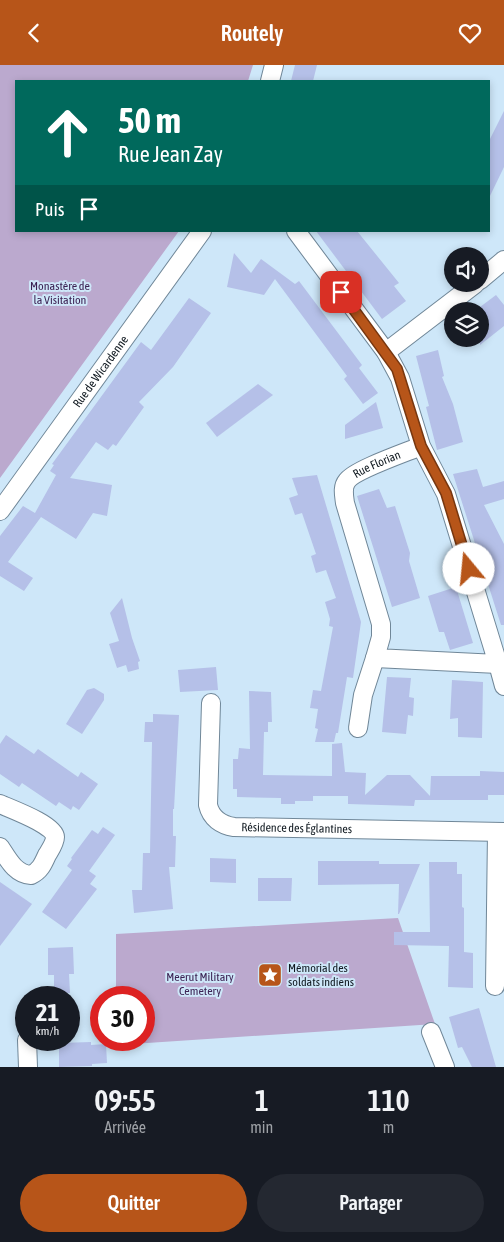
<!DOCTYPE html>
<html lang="fr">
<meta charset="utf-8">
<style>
body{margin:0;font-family:"Asap Condensed",sans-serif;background:#242831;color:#f1f3f6;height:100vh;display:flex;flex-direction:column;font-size:19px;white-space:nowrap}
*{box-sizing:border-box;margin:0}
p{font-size:16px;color:#9ea1a6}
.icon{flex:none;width:28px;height:28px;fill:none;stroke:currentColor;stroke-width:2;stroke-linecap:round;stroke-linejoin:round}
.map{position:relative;height:1002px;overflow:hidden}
.drawer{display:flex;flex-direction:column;background:#171b24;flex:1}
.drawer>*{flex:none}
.guide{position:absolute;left:15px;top:15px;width:475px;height:152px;border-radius:0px;box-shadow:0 2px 8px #0003;background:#00695c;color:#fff;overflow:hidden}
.controls{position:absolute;left:444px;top:182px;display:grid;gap:10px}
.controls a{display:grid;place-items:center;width:45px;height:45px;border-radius:50%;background:#171b24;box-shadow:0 2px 8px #0003;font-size:25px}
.speed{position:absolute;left:15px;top:921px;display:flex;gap:10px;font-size:25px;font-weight:700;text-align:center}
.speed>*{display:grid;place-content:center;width:65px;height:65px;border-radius:50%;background:#171b24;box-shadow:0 2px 8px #0003;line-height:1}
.speed small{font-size:12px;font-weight:400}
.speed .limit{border:8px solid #d22;background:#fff;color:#111}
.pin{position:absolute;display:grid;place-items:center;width:42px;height:42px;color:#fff;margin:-21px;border-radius:10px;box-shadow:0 2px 8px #0006}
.me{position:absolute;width:55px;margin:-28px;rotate:343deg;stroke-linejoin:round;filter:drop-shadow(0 0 4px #0008)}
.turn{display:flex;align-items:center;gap:18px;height:105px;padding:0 20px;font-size:22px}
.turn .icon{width:65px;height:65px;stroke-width:2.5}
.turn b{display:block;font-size:35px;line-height:42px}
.then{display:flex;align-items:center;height:48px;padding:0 20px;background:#0003;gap:10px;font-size:19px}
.eta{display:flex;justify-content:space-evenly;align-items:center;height:85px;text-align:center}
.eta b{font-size:30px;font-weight:600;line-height:35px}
.action{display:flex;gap:10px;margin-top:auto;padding:10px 20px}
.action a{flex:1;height:58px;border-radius:30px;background:#b75519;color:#fff;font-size:20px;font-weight:600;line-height:58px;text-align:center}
.action a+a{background:#242831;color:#f1f3f6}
header{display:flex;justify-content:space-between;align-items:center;height:65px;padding:0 20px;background:#b75519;color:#fff;font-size:22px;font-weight:600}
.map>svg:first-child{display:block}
</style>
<header><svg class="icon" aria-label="back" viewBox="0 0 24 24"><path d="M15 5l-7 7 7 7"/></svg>Routely<svg class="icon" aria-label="heart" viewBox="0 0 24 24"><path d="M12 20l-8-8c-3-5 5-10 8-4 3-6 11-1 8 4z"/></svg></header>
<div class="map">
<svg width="504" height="1002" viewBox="0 0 504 1002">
<rect width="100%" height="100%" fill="#cee7f9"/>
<g fill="#bba9ce">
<path d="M 0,0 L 253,0 L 248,16 L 16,16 L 16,166 L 179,166 L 0,413 Z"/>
<path d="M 398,853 L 435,959 L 117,980 L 117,975 L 144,975 L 144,932 L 116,932 L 116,869 Z"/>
</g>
<g fill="#b5c0e8">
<path d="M 295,0 L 317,0 L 313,16 L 291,16 Z"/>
<path d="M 504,46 L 504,102 L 489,133 L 489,76 Z"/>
<path d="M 316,166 L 357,166 L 399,218 L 394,221 L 406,236 L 382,254 Z"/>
<path d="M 234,188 L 251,208 L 261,194 L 295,219 L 299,216 L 362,300 L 359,303 L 378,328 L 363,339 L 344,314 L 347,311 L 275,214 L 264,230 L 227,222 Z"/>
<path d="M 496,230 L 504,240 L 504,261 L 480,280 L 480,246 L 481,244 L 480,242 Z"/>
<path d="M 189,233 L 211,248 L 173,302 L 139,337 L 144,342 L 116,381 L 113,379 L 108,385 L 96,377 L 70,413 L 112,420 L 107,451 L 93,448 L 76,474 L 41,452 L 8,497 L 33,513 L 24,526 L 0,511 L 0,471 L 23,441 L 35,448 L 56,410 L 50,406 L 54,400 L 52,399 L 141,277 L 151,285 Z"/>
<path d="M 438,285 L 444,311 L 442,312 L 453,339 L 463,377 L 437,385 L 426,342 L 429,341 L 416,291 Z"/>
<path d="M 258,319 L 273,330 L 217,372 L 206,358 Z"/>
<path d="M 376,337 L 383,363 L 345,374 L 345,360 Z"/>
<path d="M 477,404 L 483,422 L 504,416 L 504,434 L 484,440 L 504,479 L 504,560 L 501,560 L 453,409 Z"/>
<path d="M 317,410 L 361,557 L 353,613 L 347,612 L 338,668 L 336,668 L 334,677 L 315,677 L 318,664 L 315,663 L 318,644 L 310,643 L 313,625 L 321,626 L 333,562 L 329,561 L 330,554 L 325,537 L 336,533 L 326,505 L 316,508 L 311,491 L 316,489 L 302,448 L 295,450 L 289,433 L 298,430 L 292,413 Z"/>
<path d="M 379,424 L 387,443 L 395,441 L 410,488 L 409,496 L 420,533 L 392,542 L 357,431 Z"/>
<path d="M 456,522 L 473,578 L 450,585 L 444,567 L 439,567 L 428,531 Z"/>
<path d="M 122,533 L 132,573 L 140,596 L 138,597 L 139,604 L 128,607 L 126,600 L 117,603 L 109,579 L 119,576 L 110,548 Z"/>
<path d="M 216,602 L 218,625 L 180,627 L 178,605 Z"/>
<path d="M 387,612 L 411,613 L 409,632 L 414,633 L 413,651 L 408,650 L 406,669 L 382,667 Z"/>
<path d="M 452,615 L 483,617 L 482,673 L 458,672 L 458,653 L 450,654 Z"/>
<path d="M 94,623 L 104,629 L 104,635 L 82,669 L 66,659 L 87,625 Z"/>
<path d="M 249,626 L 271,627 L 272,657 L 268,657 L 268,667 L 264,667 L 263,710 L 332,711 L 332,679 L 342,678 L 345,707 L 366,708 L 365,730 L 387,710 L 410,710 L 430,731 L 431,711 L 480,711 L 480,706 L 504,707 L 504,730 L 488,730 L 488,735 L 415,735 L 414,741 L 348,739 L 348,731 L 313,731 L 313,736 L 295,736 L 295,739 L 281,739 L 281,733 L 237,732 L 237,724 L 233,724 L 233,694 L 238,694 L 239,683 L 250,684 Z"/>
<path d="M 153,649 L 179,650 L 174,744 L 173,744 L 173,771 L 176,771 L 175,802 L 169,802 L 173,844 L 134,848 L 132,825 L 142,825 L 143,788 L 150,788 L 152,677 L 144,677 L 145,657 L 153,657 Z"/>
<path d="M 6,670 L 34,689 L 38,684 L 78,712 L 81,707 L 98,719 L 79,745 L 73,741 L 71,745 L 59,737 L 56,741 L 22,718 L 19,722 L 0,709 L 0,679 Z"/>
<path d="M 103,762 L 115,770 L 89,806 L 96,811 L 90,819 L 97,824 L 66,864 L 42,847 L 72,805 L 67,801 L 72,794 L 71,793 L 92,765 L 98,769 Z"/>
<path d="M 210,793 L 236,794 L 236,818 L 210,817 Z"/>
<path d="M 318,796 L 379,796 L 379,799 L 420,799 L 399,849 L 398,849 L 399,819 L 318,820 Z"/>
<path d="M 429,797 L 457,797 L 457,809 L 462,809 L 462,842 L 464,843 L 464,887 L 473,888 L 473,923 L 448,922 L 449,881 L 394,880 L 394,867 L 430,867 Z"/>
<path d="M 258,813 L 292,813 L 291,836 L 258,836 Z"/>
<path d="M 0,817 L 32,839 L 0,881 Z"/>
<path d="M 73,882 L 74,909 L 69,909 L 70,928 L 54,928 L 54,910 L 48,910 L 48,883 Z"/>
<path d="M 479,943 L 496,1002 L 472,1002 L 462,982 L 458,983 L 449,952 Z"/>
<path d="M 91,977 L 91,980 L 106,979 L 107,998 L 92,999 L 92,1001 L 59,1002 L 59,978 Z"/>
</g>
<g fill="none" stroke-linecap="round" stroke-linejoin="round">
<defs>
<g id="minor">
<path d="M 270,16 L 274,0"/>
<path id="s1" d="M 296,166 L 386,287 L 400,313 L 421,381 L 446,429 L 498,599 L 375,593 L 381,572 L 381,559 L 345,438 C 344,430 342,422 347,416 C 354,405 407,387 421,381"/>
<path d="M 480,215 L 504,195"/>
<path d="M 386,287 L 475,219"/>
<path id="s2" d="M 0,446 L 202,166"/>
<path d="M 498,599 L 504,621"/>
<path id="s3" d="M 211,638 L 208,740 C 211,753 221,760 234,762 L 504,767"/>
<path d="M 358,663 L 363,630 L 375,593"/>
<path d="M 0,739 C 11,744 55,760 55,772 C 55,778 50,785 47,790 C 43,799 40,806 31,810 C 15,809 8,794 0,782"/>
<path d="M 495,921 L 497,767"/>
<path d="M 431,967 L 445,1002"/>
<path d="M 27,975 L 28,1002"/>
</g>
</defs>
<use href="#minor" stroke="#708798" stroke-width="20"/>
<use href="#minor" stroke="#fff" stroke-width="18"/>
</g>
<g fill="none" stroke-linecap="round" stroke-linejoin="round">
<defs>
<path id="route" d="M 341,227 L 397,304 L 421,381 L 446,428 L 469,504"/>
</defs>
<use href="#route" stroke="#773710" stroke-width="12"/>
<use href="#route" stroke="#b75519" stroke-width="9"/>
</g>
<defs>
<symbol id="sight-square" viewBox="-11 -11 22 22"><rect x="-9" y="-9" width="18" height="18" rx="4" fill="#b75519" stroke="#cee7f9"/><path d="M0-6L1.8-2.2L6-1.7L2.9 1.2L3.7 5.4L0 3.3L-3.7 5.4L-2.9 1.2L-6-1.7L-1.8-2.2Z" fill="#fff"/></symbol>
</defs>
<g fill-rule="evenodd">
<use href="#sight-square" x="256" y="896" width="28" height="28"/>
</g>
<g text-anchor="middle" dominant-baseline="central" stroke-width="4" stroke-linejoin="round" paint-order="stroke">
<g font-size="12" fill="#3c2253" stroke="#cee7f9">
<text x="60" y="221">Monastère de<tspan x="60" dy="14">la Visitation</tspan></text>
<text x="200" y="912">Meerut Military<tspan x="200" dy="14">Cemetery</tspan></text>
</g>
<g font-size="12" fill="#101920" stroke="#cee7f9">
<text stroke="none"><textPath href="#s2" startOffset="172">Rue de Wicardenne</textPath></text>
<text stroke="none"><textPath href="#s1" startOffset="825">Rue Florian</textPath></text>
<text stroke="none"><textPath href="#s3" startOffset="201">Résidence des Églantines</textPath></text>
</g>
<g font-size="12" fill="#101920" stroke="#cee7f9" text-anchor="start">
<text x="288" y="903">Mémorial des<tspan x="288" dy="14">soldats indiens</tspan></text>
</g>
</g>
</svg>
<div class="controls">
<a><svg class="icon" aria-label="sound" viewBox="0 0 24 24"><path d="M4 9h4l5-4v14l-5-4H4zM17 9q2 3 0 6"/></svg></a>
<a><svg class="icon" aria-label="layers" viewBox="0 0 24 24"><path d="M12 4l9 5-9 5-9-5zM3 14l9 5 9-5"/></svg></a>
</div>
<div class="speed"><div>21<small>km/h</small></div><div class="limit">30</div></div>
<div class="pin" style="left:341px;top:227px;background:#d93025"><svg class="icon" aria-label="arrive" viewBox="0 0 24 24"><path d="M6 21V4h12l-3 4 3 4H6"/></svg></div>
<svg class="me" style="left:469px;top:504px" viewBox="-20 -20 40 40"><circle r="19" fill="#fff"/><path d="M0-13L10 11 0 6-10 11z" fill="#b75519"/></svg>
<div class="guide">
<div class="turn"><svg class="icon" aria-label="ahead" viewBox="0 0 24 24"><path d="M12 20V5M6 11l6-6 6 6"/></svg><div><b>50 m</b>Rue Jean Zay</div></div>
<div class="then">Puis<svg class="icon" aria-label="arrive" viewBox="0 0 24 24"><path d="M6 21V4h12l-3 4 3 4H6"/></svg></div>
</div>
</div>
<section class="drawer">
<div class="eta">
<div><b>09:55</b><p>Arrivée</p></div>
<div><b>1</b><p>min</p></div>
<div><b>110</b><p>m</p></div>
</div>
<div class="action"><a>Quitter</a><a>Partager</a></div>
</section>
